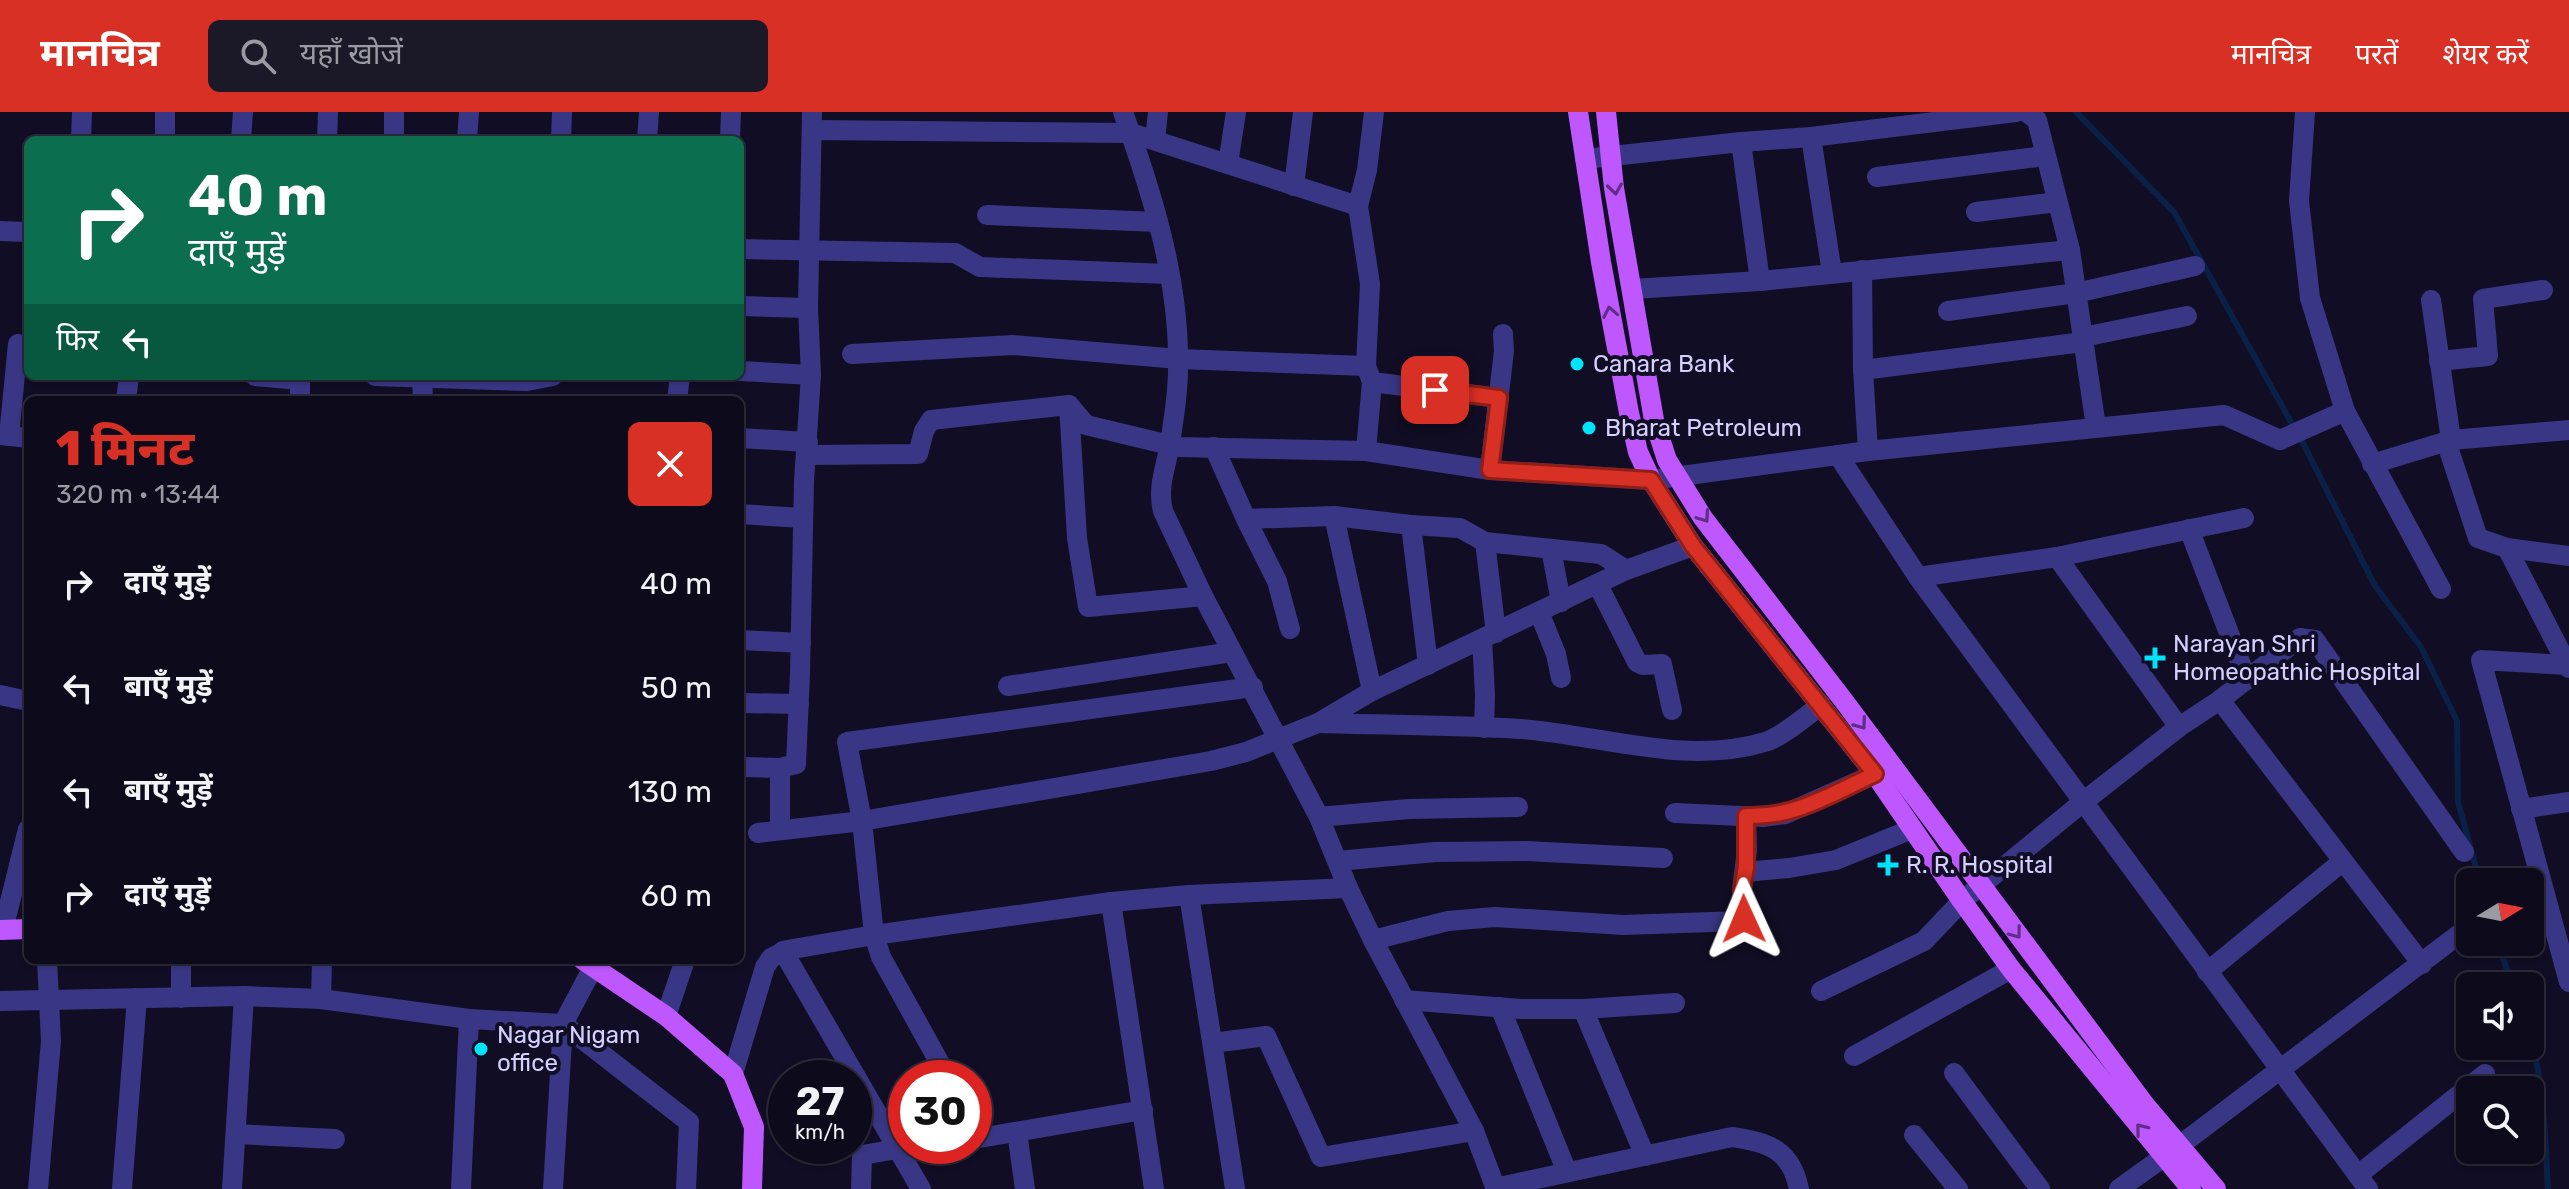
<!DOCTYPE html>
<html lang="hi">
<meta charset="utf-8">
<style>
body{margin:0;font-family:Rubik,"Noto Sans Devanagari",sans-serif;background:#1b1828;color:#f1f3f6;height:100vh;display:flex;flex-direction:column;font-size:30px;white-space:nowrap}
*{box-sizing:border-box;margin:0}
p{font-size:26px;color:#9a9aa3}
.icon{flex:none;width:44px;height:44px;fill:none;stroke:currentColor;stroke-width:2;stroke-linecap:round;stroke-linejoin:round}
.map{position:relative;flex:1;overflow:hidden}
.drawer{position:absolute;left:24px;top:284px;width:720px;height:568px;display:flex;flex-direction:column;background:#0d0a1b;border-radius:12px;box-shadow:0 2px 6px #0004,0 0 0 2px #2d2b3a}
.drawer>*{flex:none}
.banner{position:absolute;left:24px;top:24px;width:720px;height:244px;border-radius:12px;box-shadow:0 2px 6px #0004,0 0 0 2px #2d2b3a;background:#0b6e4f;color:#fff;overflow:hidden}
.needle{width:52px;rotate:80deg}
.tools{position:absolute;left:2456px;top:756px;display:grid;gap:16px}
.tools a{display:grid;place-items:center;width:88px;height:88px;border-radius:12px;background:#0d0a1b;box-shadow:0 2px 6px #0004,0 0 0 2px #2d2b3a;font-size:40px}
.speed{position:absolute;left:768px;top:948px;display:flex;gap:16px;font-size:40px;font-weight:700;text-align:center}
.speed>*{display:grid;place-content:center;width:104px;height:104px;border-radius:50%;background:#0d0a1b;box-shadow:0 2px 6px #0004,0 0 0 2px #2d2b3a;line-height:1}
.speed small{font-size:20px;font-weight:400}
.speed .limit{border:12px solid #d22;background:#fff;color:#111}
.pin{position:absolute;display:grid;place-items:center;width:68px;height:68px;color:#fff;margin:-34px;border-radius:16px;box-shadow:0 4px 12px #0006}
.me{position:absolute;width:88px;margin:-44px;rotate:359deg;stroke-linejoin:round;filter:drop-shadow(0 0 6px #0008)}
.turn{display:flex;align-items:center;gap:28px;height:168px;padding:0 32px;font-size:36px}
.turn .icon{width:104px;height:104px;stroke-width:2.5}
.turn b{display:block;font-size:56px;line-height:68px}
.then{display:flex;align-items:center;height:76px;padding:0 32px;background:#0003;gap:16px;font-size:30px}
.round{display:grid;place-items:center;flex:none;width:84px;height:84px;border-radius:12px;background:#1b1828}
.summary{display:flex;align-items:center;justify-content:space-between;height:136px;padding:0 32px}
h1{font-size:48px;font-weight:800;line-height:60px;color:#d93025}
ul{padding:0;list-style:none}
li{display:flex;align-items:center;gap:24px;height:104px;padding:0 32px}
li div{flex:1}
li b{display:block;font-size:30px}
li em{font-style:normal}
header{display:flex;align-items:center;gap:48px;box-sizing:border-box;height:112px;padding:0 40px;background:#d93025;color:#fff}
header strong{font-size:38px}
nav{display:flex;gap:44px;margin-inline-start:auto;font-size:28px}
.search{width:560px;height:72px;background:#1b1828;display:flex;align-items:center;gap:20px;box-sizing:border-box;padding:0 28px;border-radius:12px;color:#9a9aa3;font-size:30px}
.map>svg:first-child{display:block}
</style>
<header>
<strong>मानचित्र</strong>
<div class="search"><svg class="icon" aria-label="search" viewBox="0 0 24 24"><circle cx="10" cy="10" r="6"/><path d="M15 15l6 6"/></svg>यहाँ खोजें</div>
<nav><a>मानचित्र</a><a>परतें</a><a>शेयर करें</a></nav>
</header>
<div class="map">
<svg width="2569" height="1077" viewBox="0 0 2569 1077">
<rect width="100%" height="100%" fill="#110d24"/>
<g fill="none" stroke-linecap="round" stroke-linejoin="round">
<g stroke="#0a2147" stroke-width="6">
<path d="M 2076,0 L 2174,100 L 2306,337 L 2375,474 L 2421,535 L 2457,609 L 2458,690 L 2480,770"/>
<path d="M 2498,830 L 2512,874"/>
<path d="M 2530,926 C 2545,972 2545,1029 2548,1077"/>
</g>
<g stroke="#393785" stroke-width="20">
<path d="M 1123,0 C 1151,78 1178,163 1178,246 C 1179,274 1174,305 1170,332 C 1166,355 1157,375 1163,399 L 1203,484 L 1319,705 L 1348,776 L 1373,828 L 1474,1019 L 1496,1077"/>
<path d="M 2026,0 L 2037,8 L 2070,138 L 2096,315"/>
<path d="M 2305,0 L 2299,89 L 2310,186 L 2345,299 L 2441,477"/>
<path d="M 812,18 L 1131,21 L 1358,94"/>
<path d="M 1811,25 L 1832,161"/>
<path d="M 81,28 L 82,0"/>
<path d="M 165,28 L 165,0"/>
<path d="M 241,28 L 243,0"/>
<path d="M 327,28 L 328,0"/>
<path d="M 394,28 L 394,0"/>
<path d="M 467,28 L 469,0"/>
<path d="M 561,28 L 562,0"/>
<path d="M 647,28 L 649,0"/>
<path d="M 730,28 L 731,0"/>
<path d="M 1155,28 L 1158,0"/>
<path d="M 1741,30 L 1760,169"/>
<path d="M 1585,47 L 1741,30 L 1811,25 L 2016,0"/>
<path d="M 1228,52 L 1236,0"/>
<path d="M 1877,65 L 2045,44"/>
<path d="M 1294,74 L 1303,0"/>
<path d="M 1976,100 L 2057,90"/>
<path d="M 987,103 L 1158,110"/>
<path d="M 0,119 L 28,120"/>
<path d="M 740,137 L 955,141 L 980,155 L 1169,162"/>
<path d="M 1862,158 L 1863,258 L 1868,339"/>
<path d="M 1633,177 L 1760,169 L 2070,138"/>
<path d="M 2431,188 L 2451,328"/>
<path d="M 740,194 L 808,196"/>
<path d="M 1948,199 L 2076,181 L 2195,154"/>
<path d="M 2083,225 L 2187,204"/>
<path d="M 852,242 L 1013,233 L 1179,247 L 1366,254"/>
<path d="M 2439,249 L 2488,244 L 2483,187 L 2543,178"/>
<path d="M 1863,258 L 2083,230"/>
<path d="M 740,259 L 811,263"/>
<path d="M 255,264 L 300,268"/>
<path d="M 375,264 L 527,269 L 553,264"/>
<path d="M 422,264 L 423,288"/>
<path d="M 1372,270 L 1499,286"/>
<path d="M 126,288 L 129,264"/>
<path d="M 300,288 L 300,264"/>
<path d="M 677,288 L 680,264"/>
<path d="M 1069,293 L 1077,426 L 1088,495 L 1203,484"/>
<path d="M 0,323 L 28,326"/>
<path d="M 9,324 L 18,232"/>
<path d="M 740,326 L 808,330"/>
<path d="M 2446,329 L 2478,426 L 2507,436 L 2569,444"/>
<path d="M 1214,335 L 1246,407 L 1277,469 L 1290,517"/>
<path d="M 1366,339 L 1372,270 L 1366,254 L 1370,172 L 1358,94 L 1367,58 L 1374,0"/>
<path d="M 807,343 L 918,342 L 924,319 L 931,308 L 1069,293 L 1086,313 L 1178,335 L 1366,339 L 1490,358 L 1651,368 L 1868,339 L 2224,303 L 2280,328 L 2345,299"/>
<path d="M 1838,343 L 1918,465 L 2368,1077"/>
<path d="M 2372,352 L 2451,328 L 2569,318"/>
<path d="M 1490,358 L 1504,239 L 1503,222"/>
<path d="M 740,402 L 803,406"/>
<path d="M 1334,404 L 1372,579"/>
<path d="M 1246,407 L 1334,404 L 1411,413 L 1460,416 L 1485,430 L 1601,442 L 1626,458"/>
<path d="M 1411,413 L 1428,553"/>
<path d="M 2189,417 L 2247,568"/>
<path d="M 1485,430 L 1496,521"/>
<path d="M 2507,436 L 2569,556"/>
<path d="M 1551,437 L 1561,490"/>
<path d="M 2057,445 L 2179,615"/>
<path d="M 1918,465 L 2057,445 L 2244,406"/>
<path d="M 1598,473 L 1637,550 L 1643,553 L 1662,552 L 1672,598"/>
<path d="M 1539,500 L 1556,542 L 1561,566"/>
<path d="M 1482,527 L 1485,583 L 1484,616"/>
<path d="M 740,528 L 801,531"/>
<path d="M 2566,553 L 2481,548 L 2569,870"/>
<path d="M 1008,574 L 1232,540"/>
<path d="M 0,583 L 28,589"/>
<path d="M 2220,588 L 2422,852"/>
<path d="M 740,591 L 799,592"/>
<path d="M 1319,611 C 1386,613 1454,613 1521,617 C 1602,623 1685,654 1765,630 C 1782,625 1806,604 1821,593"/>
<path d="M 740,655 L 780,656 L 796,652 L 800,561 L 804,369 L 811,263 L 808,196 L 812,0"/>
<path d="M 780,656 L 780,718"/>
<path d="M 2521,697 L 2569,690"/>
<path d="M 1675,701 L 1763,705 L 1785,702 L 1875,662"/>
<path d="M 1319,705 L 1409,697 L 1518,695"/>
<path d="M 758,721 L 862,709 L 1211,649 L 1246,640 L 1318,611 L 1372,579 L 1626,458 L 1693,434"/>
<path d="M 1338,749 L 1435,740 L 1526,739 L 1663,746"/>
<path d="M 1745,760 L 1789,756 L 1836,748 L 1912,717"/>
<path d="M 1189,783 L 1235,1077"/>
<path d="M 1111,790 L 1154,1077"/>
<path d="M 3,818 L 28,717"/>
<path d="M 1373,828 L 1448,809 L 1495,805 L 1623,813 L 1742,809 L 1742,777 L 1747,738 L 1746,704"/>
<path d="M 783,839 L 921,1077"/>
<path d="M 181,848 L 181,886"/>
<path d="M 2207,860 L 2343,749"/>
<path d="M 1821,879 L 1924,829 L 1962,789 L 2083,690 L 2179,615 L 2220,588 L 2300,526 L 2315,528 L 2464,740"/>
<path d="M 321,887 L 322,848"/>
<path d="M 1404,888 L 1521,897 L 1583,897 L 1675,891"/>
<path d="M 0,889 L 244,884 L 321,887 L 469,907 L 563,912 L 689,1010 L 686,1077"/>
<path d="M 1500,895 L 1567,1060"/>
<path d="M 1583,897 L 1645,1044"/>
<path d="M 666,904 L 685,848"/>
<path d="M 1213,931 L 1266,924 L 1321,1045 L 1474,1019"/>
<path d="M 1854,944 L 2011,857"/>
<path d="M 1954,961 L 2040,1077"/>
<path d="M 733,962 L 765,855 L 771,846 L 787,838 L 874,823 L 1111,790 L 1189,783 L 1348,776"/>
<path d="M 948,966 L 881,845 L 874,823 L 862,709 L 847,630 L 1253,575"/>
<path d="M 1017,1020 L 1025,1077"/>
<path d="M 236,1022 L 335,1027"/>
<path d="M 1914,1023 L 1958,1077"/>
<path d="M 974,1027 L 1143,998"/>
<path d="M 2358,1063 L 2485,962"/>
<path d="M 1495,1076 L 1732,1025 C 1769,1030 1791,1038 1799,1077"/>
<path d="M 38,1077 L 51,929 L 47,848"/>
<path d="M 122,1077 L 137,886"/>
<path d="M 232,1077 L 244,884"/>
<path d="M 461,1077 L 469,907"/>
<path d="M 553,1077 L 563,912 L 597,848"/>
<path d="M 861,1077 L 862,1043 L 915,1034"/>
<path d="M 2119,1077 L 2179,1034 L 2470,814"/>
</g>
<g stroke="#bf57ff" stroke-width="20">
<path d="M 1578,0 L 1601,150 L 1629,301 L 1638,340 L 1651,368 L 1693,434 L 1875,662 L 1962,789 L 2011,857 L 2191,1077"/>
<path d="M 1606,0 L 1614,76 L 1654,308 L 1667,348 L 1703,406 L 1844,589 L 2145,993 L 2216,1077"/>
<path d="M 0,818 L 28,817"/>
<path d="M 583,848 L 666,904 L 733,962 L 754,1015 L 752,1077"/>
</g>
</g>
<defs><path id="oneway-chevron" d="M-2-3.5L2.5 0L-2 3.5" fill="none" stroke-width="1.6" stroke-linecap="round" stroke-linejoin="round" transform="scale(2)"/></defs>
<g stroke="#5f2e87">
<use href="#oneway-chevron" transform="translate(1615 77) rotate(82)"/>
<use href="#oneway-chevron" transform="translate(1610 200) rotate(-101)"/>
<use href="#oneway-chevron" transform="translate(1704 405) rotate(55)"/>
<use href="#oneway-chevron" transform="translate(1861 612) rotate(54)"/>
<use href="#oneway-chevron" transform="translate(2016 821) rotate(53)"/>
<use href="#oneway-chevron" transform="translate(2141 1017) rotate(-129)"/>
</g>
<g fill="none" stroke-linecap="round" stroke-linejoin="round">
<defs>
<path id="route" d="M 1435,278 L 1499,286 L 1490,358 L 1651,368 L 1693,434 L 1875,662 C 1832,682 1794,706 1746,704 L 1746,755 L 1742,777 L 1744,807"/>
</defs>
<use href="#route" stroke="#8d1f18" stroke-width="20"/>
<use href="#route" stroke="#d93025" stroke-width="14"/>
</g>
<g fill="#00e4fb" stroke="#110d24" stroke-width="3">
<circle cx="1577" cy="252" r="8"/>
<circle cx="1589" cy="316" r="8"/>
<path d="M2151 534h8v8h8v8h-8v8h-8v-8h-8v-8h8z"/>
<path d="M1884 741h8v8h8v8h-8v8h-8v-8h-8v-8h8z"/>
<circle cx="481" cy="937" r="8"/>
</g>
<g text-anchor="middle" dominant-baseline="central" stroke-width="8" stroke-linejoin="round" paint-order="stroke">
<g font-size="24" fill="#d5d0ff" stroke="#110d24" text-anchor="start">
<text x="1593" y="252">Canara Bank</text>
<text x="1605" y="316">Bharat Petroleum</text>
<text x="2173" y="532">Narayan Shri<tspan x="2173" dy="28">Homeopathic Hospital</tspan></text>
<text x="1906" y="753">R. R. Hospital</text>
<text x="497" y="923">Nagar Nigam<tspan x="497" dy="28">office</tspan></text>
</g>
</g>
</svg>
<div class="tools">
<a><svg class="needle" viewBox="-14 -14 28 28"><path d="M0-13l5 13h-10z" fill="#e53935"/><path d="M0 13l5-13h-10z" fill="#9a9aa3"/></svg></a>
<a><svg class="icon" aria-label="sound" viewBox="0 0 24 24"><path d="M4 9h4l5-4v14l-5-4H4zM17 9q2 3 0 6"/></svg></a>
<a><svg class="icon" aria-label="search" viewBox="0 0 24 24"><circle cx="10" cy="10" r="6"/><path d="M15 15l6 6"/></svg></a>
</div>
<div class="speed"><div>27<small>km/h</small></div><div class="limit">30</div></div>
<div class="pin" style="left:1435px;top:278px;background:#d93025"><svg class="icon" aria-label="arrive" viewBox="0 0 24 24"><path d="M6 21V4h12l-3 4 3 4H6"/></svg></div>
<svg class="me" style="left:1744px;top:807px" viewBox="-20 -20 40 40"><path d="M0-17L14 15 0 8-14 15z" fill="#d93025" stroke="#fff" stroke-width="4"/></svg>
<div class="banner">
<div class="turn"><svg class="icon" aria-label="right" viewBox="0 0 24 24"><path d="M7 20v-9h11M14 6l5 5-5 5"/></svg><div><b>40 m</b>दाएँ मुड़ें</div></div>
<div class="then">फिर<svg class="icon" aria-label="left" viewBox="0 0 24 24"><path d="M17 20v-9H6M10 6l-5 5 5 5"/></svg></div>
</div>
<section class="drawer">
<div class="summary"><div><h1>1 मिनट</h1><p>320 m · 13:44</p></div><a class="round" style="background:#d93025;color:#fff"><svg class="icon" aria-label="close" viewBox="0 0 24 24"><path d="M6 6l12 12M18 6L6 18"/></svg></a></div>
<ul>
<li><svg class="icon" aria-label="right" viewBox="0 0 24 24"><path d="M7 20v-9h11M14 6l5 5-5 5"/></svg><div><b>दाएँ मुड़ें</b></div><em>40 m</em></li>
<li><svg class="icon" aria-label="left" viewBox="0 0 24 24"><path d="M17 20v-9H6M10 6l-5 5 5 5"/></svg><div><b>बाएँ मुड़ें</b></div><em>50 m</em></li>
<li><svg class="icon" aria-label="left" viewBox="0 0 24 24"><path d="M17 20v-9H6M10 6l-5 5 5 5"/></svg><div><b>बाएँ मुड़ें</b></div><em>130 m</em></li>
<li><svg class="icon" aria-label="right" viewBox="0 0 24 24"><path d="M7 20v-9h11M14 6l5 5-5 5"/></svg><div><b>दाएँ मुड़ें</b></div><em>60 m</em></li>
</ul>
</section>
</div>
